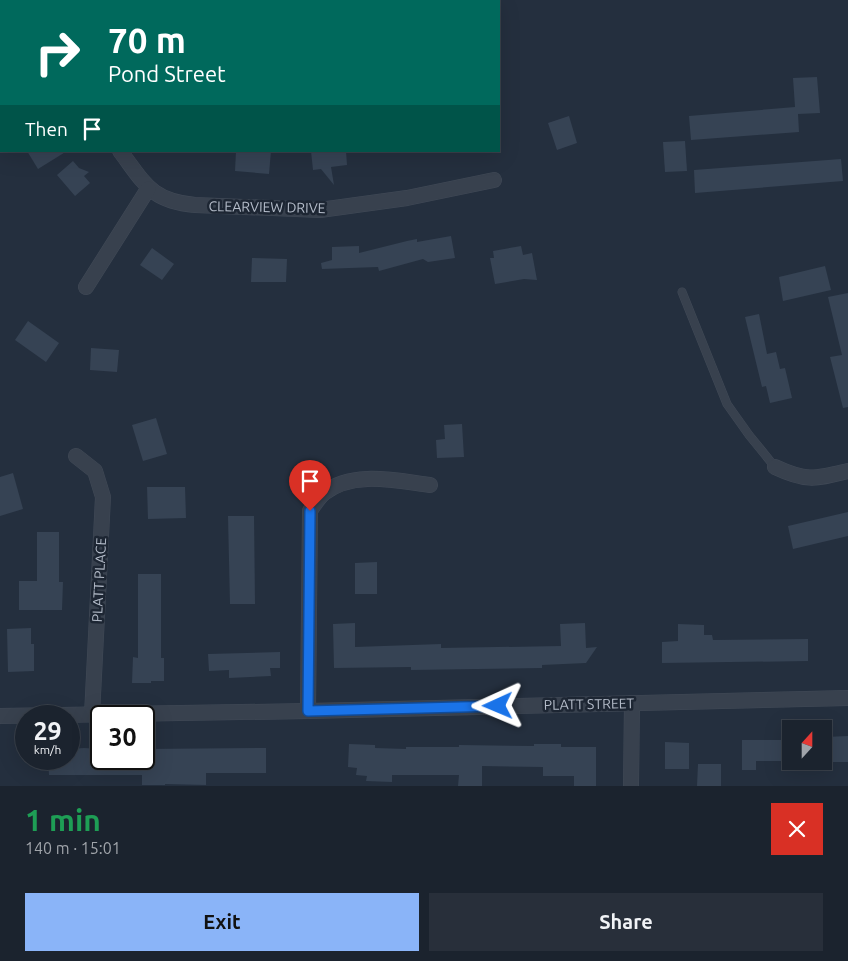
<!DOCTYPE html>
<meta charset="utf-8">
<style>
body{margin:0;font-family:Ubuntu,sans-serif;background:#282f3a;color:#f1f3f6;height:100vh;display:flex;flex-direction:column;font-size:19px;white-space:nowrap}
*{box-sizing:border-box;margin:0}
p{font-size:16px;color:#a0a4aa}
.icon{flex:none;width:28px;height:28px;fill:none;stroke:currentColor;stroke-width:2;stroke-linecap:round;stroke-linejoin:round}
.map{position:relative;height:786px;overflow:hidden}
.sheet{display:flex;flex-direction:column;background:#1b232e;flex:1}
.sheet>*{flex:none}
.banner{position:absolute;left:0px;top:0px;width:500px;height:152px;box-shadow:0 5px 20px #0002,0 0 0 1px #39404a;background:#00695c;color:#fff;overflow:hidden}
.needle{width:32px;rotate:21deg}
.fabs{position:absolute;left:782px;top:720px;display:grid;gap:10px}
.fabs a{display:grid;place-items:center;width:50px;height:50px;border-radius:0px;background:#1b232e;box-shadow:0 5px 20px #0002,0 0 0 1px #39404a;font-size:25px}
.speed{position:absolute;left:15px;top:705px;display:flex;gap:10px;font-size:25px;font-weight:700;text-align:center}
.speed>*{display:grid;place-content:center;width:65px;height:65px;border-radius:50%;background:#1b232e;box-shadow:0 5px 20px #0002,0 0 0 1px #39404a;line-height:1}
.speed small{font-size:12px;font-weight:400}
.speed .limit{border:2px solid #111;border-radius:8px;background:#fff;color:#111}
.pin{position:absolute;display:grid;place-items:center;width:42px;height:42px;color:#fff;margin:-51px -21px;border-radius:50% 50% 50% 0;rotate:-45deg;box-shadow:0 0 5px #0007}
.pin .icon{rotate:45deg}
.me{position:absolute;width:55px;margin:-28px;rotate:269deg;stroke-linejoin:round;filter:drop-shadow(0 0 4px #0008)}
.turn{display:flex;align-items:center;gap:18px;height:105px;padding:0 25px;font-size:22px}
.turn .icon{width:65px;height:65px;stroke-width:2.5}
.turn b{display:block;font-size:35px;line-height:42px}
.then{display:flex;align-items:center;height:48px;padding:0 25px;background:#0003;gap:10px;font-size:19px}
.round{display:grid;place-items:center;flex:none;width:52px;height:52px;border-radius:0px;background:#282f3a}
.head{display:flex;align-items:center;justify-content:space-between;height:85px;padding:0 25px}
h1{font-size:30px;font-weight:600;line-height:38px;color:#1e9e55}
.cta{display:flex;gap:10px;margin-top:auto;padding:10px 25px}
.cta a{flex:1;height:58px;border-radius:0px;background:#8ab4f8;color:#111;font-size:20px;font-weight:600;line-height:58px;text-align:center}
.cta a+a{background:#282f3a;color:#f1f3f6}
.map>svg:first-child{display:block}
</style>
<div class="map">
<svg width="848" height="786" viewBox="0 0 848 786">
<rect width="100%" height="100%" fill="#242f3e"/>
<g fill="#364354">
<path d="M 817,77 L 820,113 L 798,114 L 799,132 L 691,140 L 689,116 L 795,107 L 793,78 Z"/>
<path d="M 569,116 L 577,143 L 557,150 L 548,123 Z"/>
<path d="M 685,141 L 687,171 L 665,172 L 663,142 Z"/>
<path d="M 27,151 L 67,151 L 38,169 Z"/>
<path d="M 236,151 L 271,151 L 269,174 L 235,171 Z"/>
<path d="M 311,151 L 346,151 L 347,165 L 331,167 L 334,185 L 321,169 L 313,170 Z"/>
<path d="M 841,159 L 843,181 L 695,193 L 694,170 Z"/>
<path d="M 73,161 L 79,168 L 89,172 L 84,176 L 90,183 L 75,196 L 57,175 Z"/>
<path d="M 451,236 L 455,258 L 428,262 L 423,259 L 379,271 L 378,267 L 322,269 L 321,263 L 332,260 L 332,247 L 359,246 L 359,253 L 407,241 L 417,239 L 417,242 Z"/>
<path d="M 521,246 L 523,255 L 532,253 L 537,280 L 524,279 L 495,284 L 490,258 L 494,258 L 493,251 Z"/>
<path d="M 152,248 L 174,264 L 162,280 L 140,265 Z"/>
<path d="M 252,258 L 287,259 L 286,282 L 251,282 Z"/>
<path d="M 825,266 L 831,290 L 783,301 L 779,277 Z"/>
<path d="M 848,293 L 848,407 L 843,408 L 830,357 L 842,355 L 828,297 Z"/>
<path d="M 759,314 L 767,354 L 776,352 L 780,369 L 785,368 L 792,398 L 770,403 L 766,386 L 762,387 L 745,317 Z"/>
<path d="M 28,321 L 59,343 L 46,362 L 15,340 Z"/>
<path d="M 91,348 L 119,350 L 117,372 L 90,370 Z"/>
<path d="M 156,418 L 167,454 L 143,461 L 132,425 Z"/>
<path d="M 462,424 L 464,457 L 437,458 L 436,440 L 445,439 L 444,425 Z"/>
<path d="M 13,473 L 23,509 L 0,516 L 0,477 Z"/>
<path d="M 147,487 L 185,487 L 186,518 L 148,519 Z"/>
<path d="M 848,512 L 848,536 L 793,549 L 788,526 Z"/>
<path d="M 228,516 L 254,516 L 255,604 L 230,604 Z"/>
<path d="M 37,532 L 59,532 L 59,582 L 63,582 L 62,610 L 19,610 L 19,581 L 37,581 Z"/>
<path d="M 377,562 L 377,594 L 355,594 L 355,563 Z"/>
<path d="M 138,574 L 161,574 L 161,658 L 164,658 L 164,681 L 151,681 L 151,683 L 132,683 L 133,657 L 138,658 Z"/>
<path d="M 355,623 L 355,647 L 441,644 L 441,648 L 561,646 L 560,624 L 585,623 L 586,648 L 597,647 L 586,663 L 542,665 L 542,668 L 411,670 L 411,667 L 334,668 L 333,624 Z"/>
<path d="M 678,624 L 704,625 L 704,635 L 712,635 L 713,640 L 808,639 L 808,661 L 662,663 L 662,642 L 678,641 Z"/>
<path d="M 31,628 L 31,644 L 34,644 L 34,671 L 8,672 L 7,629 Z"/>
<path d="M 280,652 L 280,668 L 270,668 L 271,676 L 229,678 L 229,670 L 209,671 L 208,654 Z"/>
<path d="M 848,736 L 848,762 L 825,762 L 825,737 Z"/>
<path d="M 742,740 L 791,740 L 791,761 L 756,761 L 756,770 L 742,770 Z"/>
<path d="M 665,742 L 689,743 L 689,769 L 665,769 Z"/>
<path d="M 349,744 L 375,745 L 375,748 L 406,749 L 406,747 L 459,747 L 459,745 L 534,746 L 534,744 L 561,744 L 561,747 L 596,747 L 596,786 L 574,786 L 574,776 L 543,776 L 543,767 L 482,766 L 482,786 L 458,786 L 459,775 L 392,775 L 392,782 L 366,781 L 367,776 L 356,775 L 357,768 L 348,767 Z"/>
<path d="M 84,748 L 101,749 L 101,759 L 144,759 L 144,749 L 266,748 L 266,773 L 206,773 L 206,785 L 165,784 L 165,785 L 142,785 L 142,775 L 49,775 L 48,759 L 69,759 L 69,749 Z"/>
<path d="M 698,764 L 721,764 L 721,786 L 697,786 Z"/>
</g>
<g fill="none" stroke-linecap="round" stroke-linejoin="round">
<defs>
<path id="service" d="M 682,292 L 727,404 L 749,435 L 775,467"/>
<g id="minor">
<path d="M 14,0 L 14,1"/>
<path d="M 120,151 C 145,184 151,201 195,205 L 320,210 L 407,198 L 494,180"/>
<path d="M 86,287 L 148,189"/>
<path d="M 76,456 L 95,471 L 103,497 L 92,715"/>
<path d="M 775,467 C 807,482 815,479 848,471"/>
<path d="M 308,711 L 310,511 C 314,505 318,498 324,493 C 353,470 397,481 430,485"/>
<path d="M 0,716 L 308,711 L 848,698"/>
<path d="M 631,786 L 632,703"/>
</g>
</defs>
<use href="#service" stroke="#414a57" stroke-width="9"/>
<use href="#minor" stroke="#414a57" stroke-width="16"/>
<use href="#service" stroke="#38414e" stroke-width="8"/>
<use href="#minor" stroke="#38414e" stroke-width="15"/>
</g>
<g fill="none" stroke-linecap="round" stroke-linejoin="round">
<defs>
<path id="route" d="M 310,511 L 308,711 L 498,706"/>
</defs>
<use href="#route" stroke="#114b97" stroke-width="12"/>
<use href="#route" stroke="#1a73e8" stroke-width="9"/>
</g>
<g text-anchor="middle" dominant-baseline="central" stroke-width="5" stroke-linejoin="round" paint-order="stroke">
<g font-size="14" fill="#b4bcc9" stroke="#1d2633">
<text transform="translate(267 207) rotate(1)">CLEARVIEW DRIVE</text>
<text transform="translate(99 580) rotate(-87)">PLATT PLACE</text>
<text transform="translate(589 704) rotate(-1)">PLATT STREET</text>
</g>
</g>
</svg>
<div class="fabs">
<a><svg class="needle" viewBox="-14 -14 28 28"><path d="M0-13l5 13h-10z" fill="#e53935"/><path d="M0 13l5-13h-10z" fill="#a0a4aa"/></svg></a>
</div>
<div class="speed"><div>29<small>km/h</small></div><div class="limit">30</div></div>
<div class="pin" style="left:310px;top:511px;background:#d93025"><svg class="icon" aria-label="arrive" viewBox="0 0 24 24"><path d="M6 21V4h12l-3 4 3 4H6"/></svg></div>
<svg class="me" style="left:498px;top:706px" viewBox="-20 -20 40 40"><path d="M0-17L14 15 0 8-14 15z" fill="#1a73e8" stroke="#fff" stroke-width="4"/></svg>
<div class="banner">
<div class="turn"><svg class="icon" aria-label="right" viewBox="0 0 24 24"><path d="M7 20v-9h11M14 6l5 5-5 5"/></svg><div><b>70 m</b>Pond Street</div></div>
<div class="then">Then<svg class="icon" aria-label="arrive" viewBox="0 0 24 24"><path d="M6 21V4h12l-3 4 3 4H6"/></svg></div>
</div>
</div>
<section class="sheet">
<div class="head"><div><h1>1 min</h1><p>140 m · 15:01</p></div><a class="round" style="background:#d93025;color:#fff"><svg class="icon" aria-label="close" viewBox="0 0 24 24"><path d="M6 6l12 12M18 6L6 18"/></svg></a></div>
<div class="cta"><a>Exit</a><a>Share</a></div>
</section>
